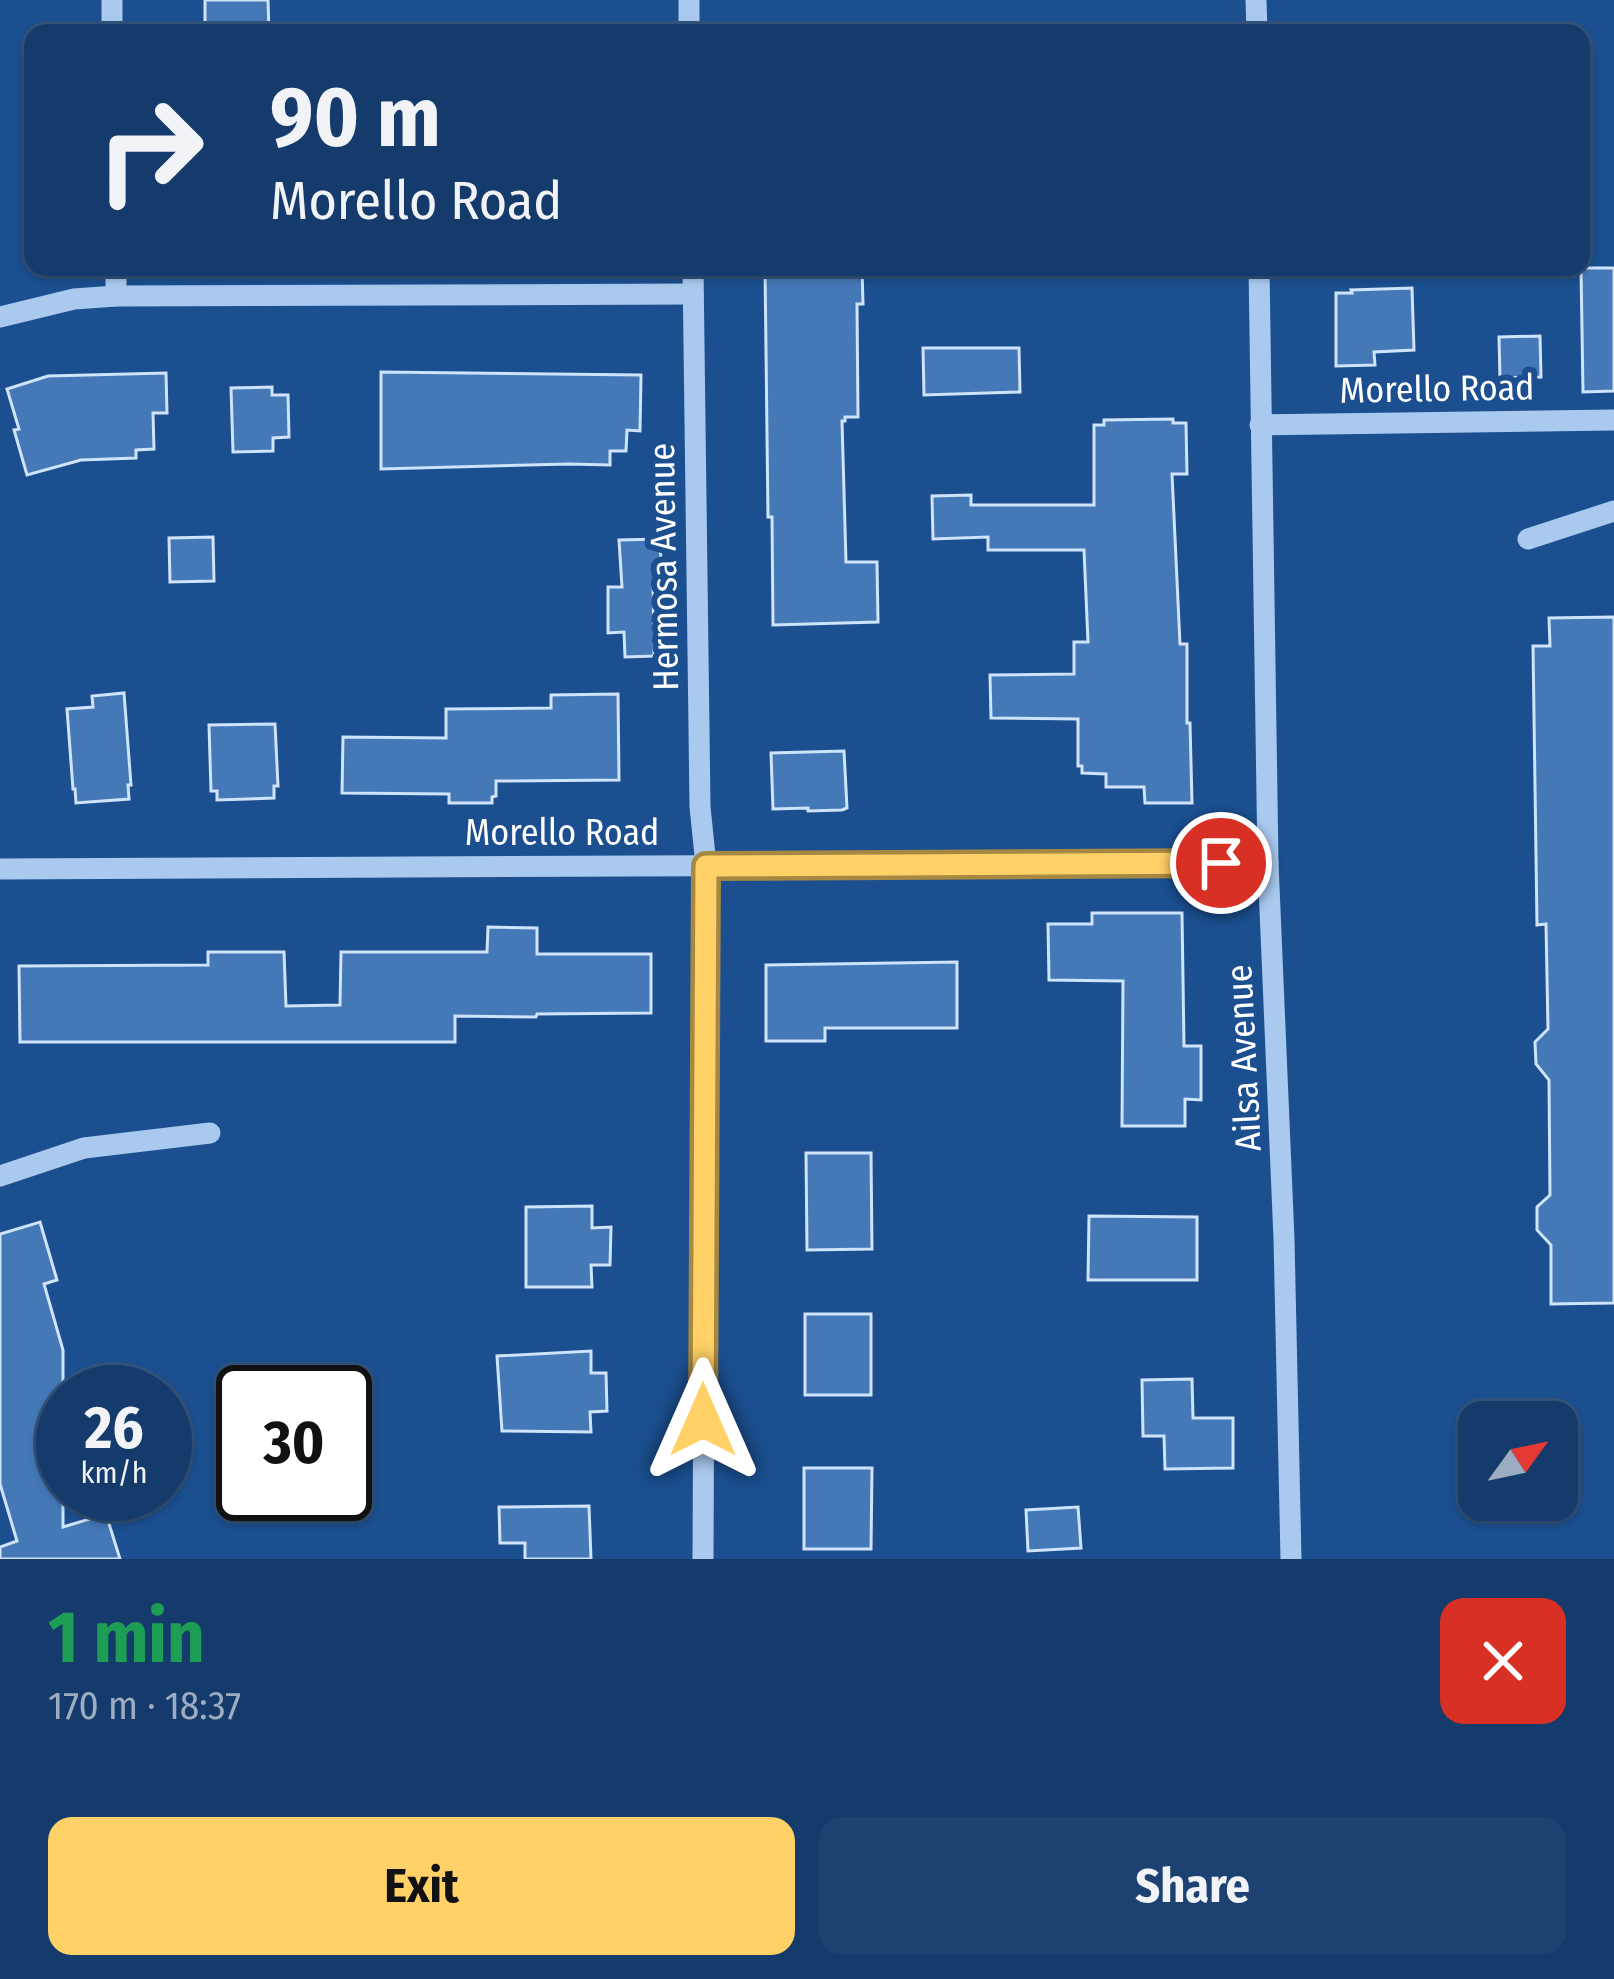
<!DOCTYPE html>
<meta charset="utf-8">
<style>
body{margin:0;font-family:"Fira Sans Condensed",sans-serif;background:#1d4271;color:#f1f3f6;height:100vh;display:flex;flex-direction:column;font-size:45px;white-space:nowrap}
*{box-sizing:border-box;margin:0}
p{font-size:39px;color:#9dadc1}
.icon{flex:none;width:66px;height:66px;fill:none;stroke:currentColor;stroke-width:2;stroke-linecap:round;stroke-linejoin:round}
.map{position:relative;height:1559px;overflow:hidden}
.drawer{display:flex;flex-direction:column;background:#143b6b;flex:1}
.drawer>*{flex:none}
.banner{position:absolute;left:24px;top:24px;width:1566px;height:252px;border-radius:24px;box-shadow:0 3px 9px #0004,0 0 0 3px #33557e;background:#143b6b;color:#f1f3f6;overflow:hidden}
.needle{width:78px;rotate:57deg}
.controls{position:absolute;left:1458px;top:1401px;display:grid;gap:24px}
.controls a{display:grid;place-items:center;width:120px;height:120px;border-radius:24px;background:#143b6b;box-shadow:0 3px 9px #0004,0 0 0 3px #33557e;font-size:60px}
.speed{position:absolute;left:36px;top:1365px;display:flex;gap:24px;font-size:60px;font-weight:700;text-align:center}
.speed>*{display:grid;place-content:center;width:156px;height:156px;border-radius:50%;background:#143b6b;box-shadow:0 3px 9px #0004,0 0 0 3px #33557e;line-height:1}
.speed small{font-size:30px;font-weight:400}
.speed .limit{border:6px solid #111;border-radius:18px;background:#fff;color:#111}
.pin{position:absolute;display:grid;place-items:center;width:102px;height:102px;color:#fff;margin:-51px;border:6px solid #fff;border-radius:50%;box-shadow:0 3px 12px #0007}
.me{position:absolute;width:132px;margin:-66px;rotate:0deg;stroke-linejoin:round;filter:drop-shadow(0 0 9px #0008)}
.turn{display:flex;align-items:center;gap:42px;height:252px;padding:0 48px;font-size:54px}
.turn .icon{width:156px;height:156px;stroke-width:2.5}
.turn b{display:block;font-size:84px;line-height:102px}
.round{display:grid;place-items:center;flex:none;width:126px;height:126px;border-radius:24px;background:#1d4271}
.head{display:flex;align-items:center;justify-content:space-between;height:204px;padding:0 48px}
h1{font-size:72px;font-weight:700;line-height:90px;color:#1e9e55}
.cta{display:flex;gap:24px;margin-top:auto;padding:24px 48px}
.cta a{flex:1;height:138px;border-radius:24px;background:#ffd166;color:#111;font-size:48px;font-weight:700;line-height:138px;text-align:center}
.cta a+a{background:#1d4271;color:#f1f3f6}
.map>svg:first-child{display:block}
</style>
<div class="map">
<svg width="1614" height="1559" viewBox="0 0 1614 1559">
<rect width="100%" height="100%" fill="#1b4f8f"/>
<g fill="#4478b7" stroke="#cfe3fa" stroke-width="3">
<path d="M 205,0 L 268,0 L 269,33 L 205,33 Z"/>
<path d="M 765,267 L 862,267 L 863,304 L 857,304 L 858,417 L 845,417 L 845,421 L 842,421 L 846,562 L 877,562 L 878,622 L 773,625 L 772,517 L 768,517 Z"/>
<path d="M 1581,268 L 1614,268 L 1614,391 L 1583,392 Z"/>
<path d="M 1412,288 L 1414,350 L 1374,352 L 1375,365 L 1336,366 L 1336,293 L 1352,293 L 1351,290 Z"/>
<path d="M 1540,336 L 1541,377 L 1500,378 L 1499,337 Z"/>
<path d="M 923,348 L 1019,348 L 1020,392 L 924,395 Z"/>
<path d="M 381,372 L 641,375 L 640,431 L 627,430 L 626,451 L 610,451 L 610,465 L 569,464 L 381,469 Z"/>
<path d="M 166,373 L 167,413 L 153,413 L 154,449 L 136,450 L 136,458 L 81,460 L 27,475 L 14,430 L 19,429 L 7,389 L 48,376 Z"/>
<path d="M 272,387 L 272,395 L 288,395 L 289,437 L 273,438 L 273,451 L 233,452 L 231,388 Z"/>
<path d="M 1173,419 L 1173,423 L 1186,423 L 1187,474 L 1172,474 L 1180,644 L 1187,644 L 1187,723 L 1190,723 L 1192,803 L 1145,803 L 1144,787 L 1106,787 L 1106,774 L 1082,773 L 1082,766 L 1078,766 L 1078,719 L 991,718 L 990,675 L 1074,674 L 1074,642 L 1088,642 L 1084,550 L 988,550 L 988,537 L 933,539 L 932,496 L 971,495 L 971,505 L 1094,505 L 1094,425 L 1104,425 L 1104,420 Z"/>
<path d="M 213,537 L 214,581 L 170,582 L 169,538 Z"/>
<path d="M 660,539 L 662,584 L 653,584 L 654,656 L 625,657 L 624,632 L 608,633 L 608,587 L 622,587 L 619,540 Z"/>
<path d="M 1614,617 L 1614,1303 L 1551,1304 L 1551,1245 L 1537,1230 L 1537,1207 L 1550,1195 L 1549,1080 L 1536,1064 L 1535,1042 L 1548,1029 L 1546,924 L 1537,925 L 1533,646 L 1550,646 L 1549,618 Z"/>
<path d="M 124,693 L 131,785 L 128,785 L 129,799 L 76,803 L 75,789 L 73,789 L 67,709 L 93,707 L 92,696 Z"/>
<path d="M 618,694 L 619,780 L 496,781 L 496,796 L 492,797 L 492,803 L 449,803 L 449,794 L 342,793 L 343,737 L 446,738 L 446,709 L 551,708 L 551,695 Z"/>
<path d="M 275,724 L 278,786 L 274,786 L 274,798 L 217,800 L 217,791 L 211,791 L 209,725 Z"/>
<path d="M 844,751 L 847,808 L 842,810 L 808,811 L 808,808 L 773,809 L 771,753 Z"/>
<path d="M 1092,913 L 1182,913 L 1184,1046 L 1201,1046 L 1201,1100 L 1185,1099 L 1185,1126 L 1122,1126 L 1123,981 L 1049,980 L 1048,924 L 1092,924 Z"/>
<path d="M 488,927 L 537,928 L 537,954 L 651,954 L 651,1013 L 537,1014 L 536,1017 L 455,1016 L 455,1042 L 20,1042 L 19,966 L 208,965 L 208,952 L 284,952 L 286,1006 L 340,1005 L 341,952 L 487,952 Z"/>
<path d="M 957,962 L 957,1028 L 825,1028 L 825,1041 L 766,1041 L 766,965 Z"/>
<path d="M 806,1153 L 871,1153 L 872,1249 L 807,1250 Z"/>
<path d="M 592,1206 L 592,1228 L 611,1227 L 610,1265 L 591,1265 L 592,1287 L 526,1287 L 526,1207 Z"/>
<path d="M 1089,1216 L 1197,1217 L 1197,1280 L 1088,1280 Z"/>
<path d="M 40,1222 L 57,1280 L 44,1284 L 63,1350 L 63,1527 L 106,1514 L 120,1559 L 0,1559 L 0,1547 L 17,1541 L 0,1484 L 0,1234 Z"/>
<rect x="805" y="1314" width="66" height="81"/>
<path d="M 591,1351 L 591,1373 L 606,1373 L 607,1411 L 590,1412 L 591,1432 L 502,1431 L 497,1356 Z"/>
<path d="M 1192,1379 L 1193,1418 L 1233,1418 L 1233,1468 L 1165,1469 L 1164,1436 L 1143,1436 L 1142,1380 Z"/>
<path d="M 804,1468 L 872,1468 L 871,1549 L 804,1549 Z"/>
<path d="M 589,1506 L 591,1559 L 525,1559 L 525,1543 L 500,1543 L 499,1507 Z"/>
<path d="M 1078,1507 L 1081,1548 L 1028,1551 L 1026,1510 Z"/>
</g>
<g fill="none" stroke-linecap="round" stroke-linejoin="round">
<g stroke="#a9c9ee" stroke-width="21">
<path d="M 112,0 L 112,33"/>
<path d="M 689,0 L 689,33"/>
<path d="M 1256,0 L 1257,33"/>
<path d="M 116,267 L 116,296"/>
<path d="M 693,267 L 700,807 L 706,865 L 703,1559"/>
<path d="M 1259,267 L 1268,863 L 1284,1239 L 1291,1559"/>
<path d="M 0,317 L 74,299 L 116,296 L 693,294"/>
<path d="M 1260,425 L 1614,420"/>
<path d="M 1528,539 L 1614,511"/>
<path d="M 0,869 L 1268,863"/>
<path d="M 0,1176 L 84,1148 L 210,1133"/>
</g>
</g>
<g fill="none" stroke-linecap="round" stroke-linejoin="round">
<defs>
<path id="route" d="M 703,1420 L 706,866 L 1221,863"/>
</defs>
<use href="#route" stroke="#a68842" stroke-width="30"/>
<use href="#route" stroke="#ffd166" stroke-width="21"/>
</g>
<g text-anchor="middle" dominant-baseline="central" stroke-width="12" stroke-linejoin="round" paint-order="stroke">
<g font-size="36" fill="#fff" stroke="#1b4f8f">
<text transform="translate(1437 389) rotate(-1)">Morello Road</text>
<text transform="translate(664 567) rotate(-91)">Hermosa Avenue</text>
<text x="562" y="833">Morello Road</text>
<text transform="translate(1244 1058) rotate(-93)">Ailsa Avenue</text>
</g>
</g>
</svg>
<div class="controls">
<a><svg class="needle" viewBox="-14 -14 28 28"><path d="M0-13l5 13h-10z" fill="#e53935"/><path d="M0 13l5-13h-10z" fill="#9dadc1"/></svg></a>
</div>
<div class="speed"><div>26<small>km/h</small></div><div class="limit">30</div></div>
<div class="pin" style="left:1221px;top:863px;background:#d93025"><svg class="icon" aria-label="arrive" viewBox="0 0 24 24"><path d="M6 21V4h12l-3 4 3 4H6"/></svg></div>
<svg class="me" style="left:703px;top:1420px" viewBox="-20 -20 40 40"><path d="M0-17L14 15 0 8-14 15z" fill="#ffd166" stroke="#fff" stroke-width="4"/></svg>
<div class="banner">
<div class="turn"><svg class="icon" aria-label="right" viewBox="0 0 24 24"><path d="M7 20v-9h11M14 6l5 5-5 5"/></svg><div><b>90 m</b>Morello Road</div></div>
</div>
</div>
<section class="drawer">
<div class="head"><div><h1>1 min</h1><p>170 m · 18:37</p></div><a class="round" style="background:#d93025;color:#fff"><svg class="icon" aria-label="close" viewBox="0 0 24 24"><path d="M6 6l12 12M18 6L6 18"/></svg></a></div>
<div class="cta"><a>Exit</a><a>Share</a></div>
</section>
